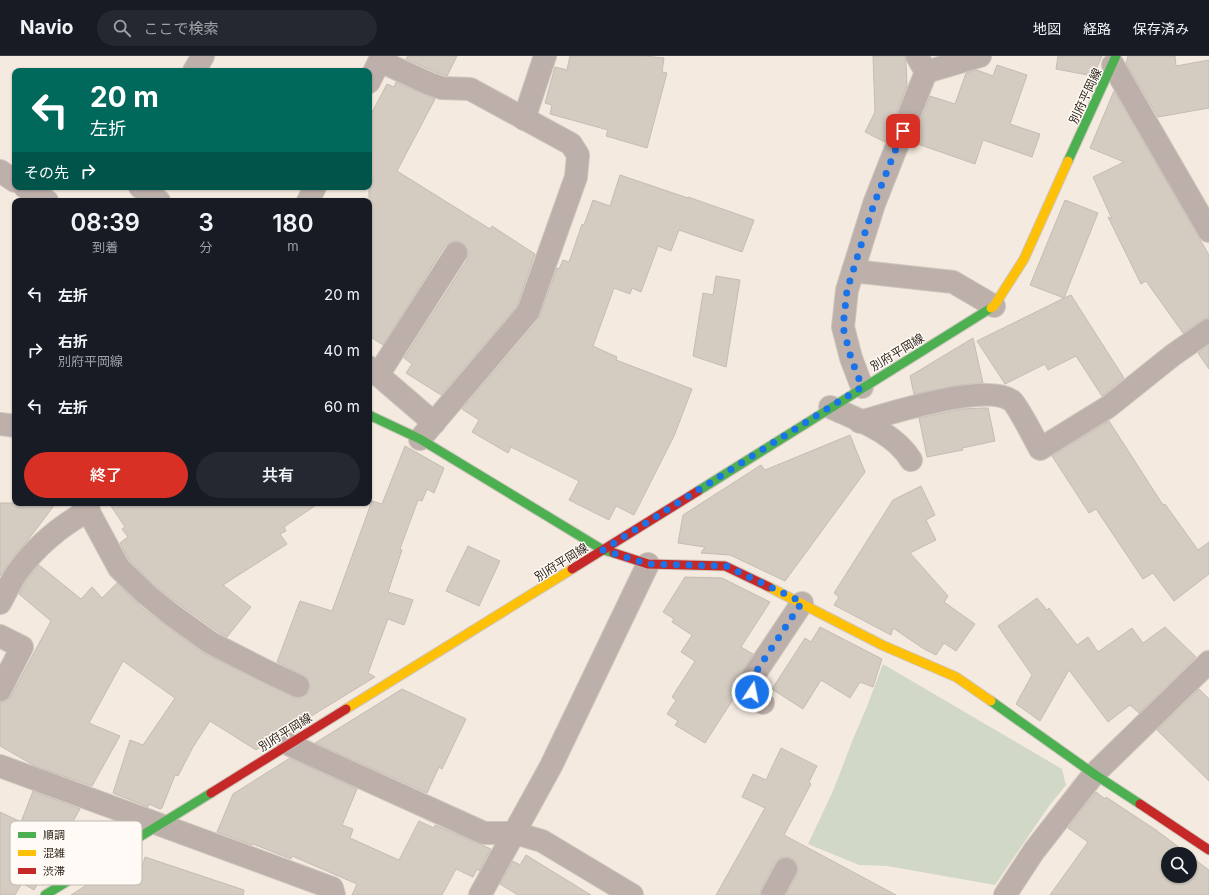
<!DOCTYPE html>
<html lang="ja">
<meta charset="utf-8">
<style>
body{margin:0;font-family:Inter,"Noto Sans JP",sans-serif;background:#242831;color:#f1f3f6;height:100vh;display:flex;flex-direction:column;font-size:15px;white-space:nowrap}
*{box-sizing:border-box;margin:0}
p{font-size:13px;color:#9ea1a6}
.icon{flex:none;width:22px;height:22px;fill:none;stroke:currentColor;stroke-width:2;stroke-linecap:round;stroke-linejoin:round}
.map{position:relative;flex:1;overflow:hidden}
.panel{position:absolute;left:12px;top:142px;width:360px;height:308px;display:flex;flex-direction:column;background:#171b24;border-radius:8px;box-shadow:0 1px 3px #0004}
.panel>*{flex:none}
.banner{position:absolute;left:12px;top:12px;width:360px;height:122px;border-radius:8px;box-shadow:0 1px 3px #0004;background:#00695c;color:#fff;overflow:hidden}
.tools{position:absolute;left:1161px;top:791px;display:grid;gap:8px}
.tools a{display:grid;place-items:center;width:36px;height:36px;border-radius:50%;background:#171b24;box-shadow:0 1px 3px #0004;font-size:20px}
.pin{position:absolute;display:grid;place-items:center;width:34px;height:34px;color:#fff;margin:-17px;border-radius:8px;box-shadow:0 2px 6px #0006}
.me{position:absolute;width:44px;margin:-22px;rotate:11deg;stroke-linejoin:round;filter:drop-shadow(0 0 3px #0008)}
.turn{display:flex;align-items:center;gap:14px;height:84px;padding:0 12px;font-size:18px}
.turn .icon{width:52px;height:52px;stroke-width:2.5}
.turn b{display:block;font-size:28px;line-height:34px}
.then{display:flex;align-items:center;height:38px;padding:0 12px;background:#0003;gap:8px;font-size:15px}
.eta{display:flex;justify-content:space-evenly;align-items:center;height:68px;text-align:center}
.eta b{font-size:24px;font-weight:600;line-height:28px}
.primary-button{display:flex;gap:8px;margin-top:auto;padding:8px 12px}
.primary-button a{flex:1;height:46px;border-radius:24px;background:#d93025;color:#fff;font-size:16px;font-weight:600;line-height:46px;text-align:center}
.primary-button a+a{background:#242831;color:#f1f3f6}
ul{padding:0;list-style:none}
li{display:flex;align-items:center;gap:12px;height:56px;padding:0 12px}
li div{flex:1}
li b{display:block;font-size:15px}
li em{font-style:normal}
header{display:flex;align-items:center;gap:24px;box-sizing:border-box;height:56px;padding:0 20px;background:#171b24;border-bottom:1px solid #363941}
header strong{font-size:19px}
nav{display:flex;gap:22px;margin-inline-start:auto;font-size:14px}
.search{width:280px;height:36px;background:#242831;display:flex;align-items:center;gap:10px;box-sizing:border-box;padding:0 14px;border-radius:22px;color:#9ea1a6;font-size:15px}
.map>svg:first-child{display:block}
</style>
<header>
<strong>Navio</strong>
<div class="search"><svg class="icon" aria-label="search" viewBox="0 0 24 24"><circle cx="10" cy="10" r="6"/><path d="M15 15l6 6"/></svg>ここで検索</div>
<nav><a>地図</a><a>経路</a><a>保存済み</a></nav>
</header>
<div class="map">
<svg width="1209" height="839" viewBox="0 0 1209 839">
<rect width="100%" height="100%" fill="#f4eadf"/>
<path fill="#d1d9c6" d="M 883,608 L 1062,713 L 1066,729 L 1049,750 L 995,829 L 887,810 L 859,809 L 808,788 L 833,735 L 853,683 L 866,653 Z"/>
<g fill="#d4ccc1" stroke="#c5bdb4">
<path d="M 408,0 L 457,0 L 447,20 L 435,16 L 406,3 Z"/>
<path d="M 570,0 L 644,0 L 664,2 L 662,16 L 667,17 L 647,92 L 606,80 L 608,74 L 550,58 L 552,49 L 545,47 L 555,11 L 567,14 Z"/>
<path d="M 873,0 L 905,0 L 906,7 L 907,30 L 885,86 L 865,76 L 875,56 Z"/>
<path d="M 1058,0 L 1102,0 L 1093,20 L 1056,13 Z"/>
<path d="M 1128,0 L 1175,0 L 1176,10 L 1209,4 L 1209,52 L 1158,61 L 1126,7 Z"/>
<path d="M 997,9 L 1027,19 L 1010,68 L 1040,78 L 1032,101 L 983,84 L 975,108 L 912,86 L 930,40 L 955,48 L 966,17 L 977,14 L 993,20 Z"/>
<path d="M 396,26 L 435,43 L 397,115 L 490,173 L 492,170 L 535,198 L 517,250 L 441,339 L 406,317 L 412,308 L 404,302 L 467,204 L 468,197 L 467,192 L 463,187 L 456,185 L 450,186 L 445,190 L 383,289 L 369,280 L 369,62 L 387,28 L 394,31 Z"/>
<path d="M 1114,35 L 1209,199 L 1209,262 L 1202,264 L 1183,277 L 1146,225 L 1141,228 L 1108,161 L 1112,163 L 1093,121 L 1124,106 L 1090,92 Z"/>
<path d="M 620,119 L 688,142 L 688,141 L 754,164 L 742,196 L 679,174 L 671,195 L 658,190 L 641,236 L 632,232 L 630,238 L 614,232 L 593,290 L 617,301 L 616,304 L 692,333 L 674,380 L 634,459 L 616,450 L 609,464 L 569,444 L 579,425 L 511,391 L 508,397 L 472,376 L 479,364 L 462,353 L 538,264 L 557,212 L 559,213 L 563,204 L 569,206 L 582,168 L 584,169 L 593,144 L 610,150 Z"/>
<path d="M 1065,144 L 1098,157 L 1064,242 L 1071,239 L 1124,322 L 1102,340 L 1076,300 L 1048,314 L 1045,308 L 1005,328 L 977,285 L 1064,242 L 1030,229 Z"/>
<path d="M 716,220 L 740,224 L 726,311 L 693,300 L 703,237 L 713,239 Z"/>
<path d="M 973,282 L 983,327 L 959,329 L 914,338 L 910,320 Z"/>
<path d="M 1209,289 L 1209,313 L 1198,297 Z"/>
<path d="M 982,352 L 988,352 L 995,385 L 962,392 L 963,394 L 927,401 L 919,362 L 962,353 Z"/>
<path d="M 1109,365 L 1163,449 L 1165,448 L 1198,494 L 1209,486 L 1209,518 L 1174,545 L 1153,517 L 1143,523 L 1096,453 L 1089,457 L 1052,400 Z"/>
<path d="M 850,379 L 865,416 L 785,525 L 730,499 L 701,497 L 705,491 L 678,487 L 683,459 L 761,409 L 765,414 Z"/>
<path d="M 405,390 L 444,412 L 434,437 L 427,433 L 422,445 L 418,444 L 400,493 L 402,494 L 388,536 L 413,544 L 404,569 L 388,563 L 368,617 L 375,621 L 256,694 L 210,665 L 193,691 L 178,720 L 175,719 L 162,752 L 160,753 L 149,748 L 148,751 L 113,737 L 130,684 L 143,689 L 175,642 L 123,605 L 89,667 L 120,680 L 92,730 L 35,710 L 0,690 L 0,646 L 6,645 L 11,640 L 51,565 L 19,538 L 28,522 L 39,509 L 81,543 L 92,531 L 102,542 L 117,527 L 139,549 L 165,569 L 205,598 L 293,641 L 299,642 L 305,640 L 309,636 L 310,629 L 308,623 L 303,619 L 277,606 L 300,545 L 332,555 L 372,445 L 382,448 Z"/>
<path d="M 921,430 L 935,459 L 926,464 L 936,484 L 910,497 L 948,540 L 944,546 L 975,568 L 956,595 L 944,587 L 936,599 L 924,593 L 893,572 L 891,579 L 834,549 L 839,541 L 834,537 L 893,444 Z"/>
<path d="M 0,447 L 56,447 L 28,484 L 8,507 L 0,520 Z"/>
<path d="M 109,447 L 319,447 L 284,471 L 286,475 L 280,478 L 287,488 L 223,529 L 251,551 L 227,581 L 218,576 L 180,549 L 155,530 L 129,504 L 120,487 L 128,481 L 122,473 L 125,471 Z"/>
<path d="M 468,490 L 500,505 L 479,550 L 446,535 Z"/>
<path d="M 685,521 L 722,522 L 770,546 L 741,591 L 753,598 L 738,622 L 739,634 L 705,687 L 675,669 L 678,665 L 667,658 L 676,644 L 672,641 L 695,605 L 681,596 L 692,579 L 672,566 L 674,563 L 663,556 Z"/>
<path d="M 1037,542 L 1047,554 L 1049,552 L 1077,589 L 1088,581 L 1098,596 L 1132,572 L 1143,587 L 1165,571 L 1196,601 L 1139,657 L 1130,649 L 1108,666 L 1069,614 L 1040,665 L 1016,648 L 1032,619 L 998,570 Z"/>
<path d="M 820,571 L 882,603 L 873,631 L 860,626 L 850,642 L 821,624 L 803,653 L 772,633 L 805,582 L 811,586 Z"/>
<path d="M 402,633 L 466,663 L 442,713 L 439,711 L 427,737 L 315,687 Z"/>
<path d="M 1199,633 L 1209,643 L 1209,725 L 1157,674 Z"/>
<path d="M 781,692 L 817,710 L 809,726 L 811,728 L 784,779 L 896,839 L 786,839 L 797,819 L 798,813 L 796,806 L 792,802 L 786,801 L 780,802 L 775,807 L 761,833 L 760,839 L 716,839 L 765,752 L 742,741 L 753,718 L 766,724 Z"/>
<path d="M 290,702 L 357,733 L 342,769 L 353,773 L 350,782 L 399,804 L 419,765 L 434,772 L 435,769 L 491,793 L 479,815 L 477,813 L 473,821 L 456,813 L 442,839 L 352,839 L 357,828 L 292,800 L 291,803 L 253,788 L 252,789 L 217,776 L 233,738 Z"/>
<path d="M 33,735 L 80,753 L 34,834 L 22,827 L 15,839 L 0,839 L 0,756 L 21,766 Z"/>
<path d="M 1096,736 L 1105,743 L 1106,741 L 1156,774 L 1188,798 L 1168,798 L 1168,820 L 1190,820 L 1190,800 L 1209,814 L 1209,839 L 1050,839 L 1088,786 L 1068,772 Z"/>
<path d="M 526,799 L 591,839 L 518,839 L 500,828 L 513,805 L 520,809 Z"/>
<path d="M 145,801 L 244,834 L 243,839 L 71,839 L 116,810 L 140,818 Z"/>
</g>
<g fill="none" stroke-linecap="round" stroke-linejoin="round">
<defs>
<g id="street">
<path d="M 380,5 L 430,28 L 442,32 L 470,33 L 571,88 L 578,99 L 576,121 L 528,256 L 420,383"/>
<path d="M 1113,9 L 1209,175"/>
<path d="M 194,15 L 203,0"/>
<path d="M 926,16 L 980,0"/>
<path d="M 369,26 L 382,0"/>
<path d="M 524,63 L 545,0"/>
<path d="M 0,115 L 15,125"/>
<path d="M 25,131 L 47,145"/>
<path d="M 140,131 L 159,145"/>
<path d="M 308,145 L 315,131"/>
<path d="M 853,215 L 953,226 L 994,250"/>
<path d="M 369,311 L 434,367"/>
<path d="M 378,319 L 456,197"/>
<path d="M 862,331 L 851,302 L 843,271 L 847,234 L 874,148 L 926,16 L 917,0"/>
<path d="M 830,351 C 858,364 894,376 911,404"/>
<path d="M 860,366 C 890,357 987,326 1012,345 C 1018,350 1035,384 1040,393 L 1108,351 L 1173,299 L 1209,274"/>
<path d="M 0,368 L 15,370"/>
<path d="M 84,447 L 119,512 L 147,539 L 172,559 L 211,587 L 262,613 L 298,630"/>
<path d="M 0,547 C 6,536 11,525 18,515 C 38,488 60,470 89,454"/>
<path d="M 0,580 L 22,591 L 0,634"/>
<path d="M 763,647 L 752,635 L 750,625 L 802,547"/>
<path d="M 288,688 L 484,777 L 515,777 L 542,785 L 632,839"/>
<path d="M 0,710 L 332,832 L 334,839"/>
<path d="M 480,839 L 551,710 L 648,508"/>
<path d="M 772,839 L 786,813"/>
<path d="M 1005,839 L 1034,795 L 1094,718 L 1209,606"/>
</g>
<g id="fast">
<path d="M 1068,105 L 1116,0"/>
<path d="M 369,359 L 420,383 L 603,494 L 614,497"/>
<path d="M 698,435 L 991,252"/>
<path d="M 991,645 L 1094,718 L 1140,748"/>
<path d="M 45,839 L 211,737"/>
</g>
<g id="slow">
<path d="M 991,252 L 994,250 L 1024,203 L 1068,105"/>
<path d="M 769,531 L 882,589 L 956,621 L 991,645"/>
<path d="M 346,653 L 572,513"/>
</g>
<g id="jam">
<path d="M 614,497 L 648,508 L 725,510 L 769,531"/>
<path d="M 572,513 L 698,435"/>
<path d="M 211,737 L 346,653"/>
<path d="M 1140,748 L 1209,794"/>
</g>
</defs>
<use href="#street" stroke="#cec6bd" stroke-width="24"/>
<use href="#fast" stroke="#cec6bd" stroke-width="11"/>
<use href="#slow" stroke="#cec6bd" stroke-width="11"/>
<use href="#jam" stroke="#cec6bd" stroke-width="11"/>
<use href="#street" stroke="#bdafaa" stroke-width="22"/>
<use href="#fast" stroke="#4caf50" stroke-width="9"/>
<use href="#slow" stroke="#ffc107" stroke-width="9"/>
<use href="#jam" stroke="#c62828" stroke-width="9"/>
</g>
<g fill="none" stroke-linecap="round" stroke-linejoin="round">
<path stroke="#1a73e8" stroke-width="7" stroke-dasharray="0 12.6" d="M 752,636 L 750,625 L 802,546 L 726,510 L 648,508 L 603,494 L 862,331 L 851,302 L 843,271 L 847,234 L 874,148 L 903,75"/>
</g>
<g text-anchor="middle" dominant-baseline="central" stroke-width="3" stroke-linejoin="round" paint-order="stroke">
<g font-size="12" fill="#2c241b" stroke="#fffaf5">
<text transform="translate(1085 40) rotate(-65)">別府平岡線</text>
<text transform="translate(897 296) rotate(-31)">別府平岡線</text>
<text transform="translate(561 506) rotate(-32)">別府平岡線</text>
<text transform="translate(285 676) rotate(-32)">別府平岡線</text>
</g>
</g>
<rect x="10" y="765" width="132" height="64" rx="6" fill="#fffaf5" stroke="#c0bab4" stroke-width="1"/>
<rect x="18" y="776" width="18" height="6" fill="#4caf50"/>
<rect x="18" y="794" width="18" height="6" fill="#ffc107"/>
<rect x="18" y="812" width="18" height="6" fill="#c62828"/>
<g font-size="11" fill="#2c241b">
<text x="43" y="783">順調</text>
<text x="43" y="801">混雑</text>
<text x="43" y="819">渋滞</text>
</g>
</svg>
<div class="tools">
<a><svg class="icon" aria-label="search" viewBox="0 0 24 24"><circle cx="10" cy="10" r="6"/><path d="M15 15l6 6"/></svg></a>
</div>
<div class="pin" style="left:903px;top:75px;background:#d93025"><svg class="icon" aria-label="arrive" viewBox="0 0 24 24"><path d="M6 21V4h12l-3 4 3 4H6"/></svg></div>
<svg class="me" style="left:752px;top:636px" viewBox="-20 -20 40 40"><circle r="17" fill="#1a73e8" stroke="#fff" stroke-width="3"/><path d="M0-11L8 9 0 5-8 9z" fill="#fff"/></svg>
<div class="banner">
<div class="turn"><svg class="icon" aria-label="left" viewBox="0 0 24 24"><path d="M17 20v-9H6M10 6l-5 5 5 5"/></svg><div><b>20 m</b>左折</div></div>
<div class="then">その先<svg class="icon" aria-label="right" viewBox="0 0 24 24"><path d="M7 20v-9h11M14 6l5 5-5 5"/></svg></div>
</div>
<section class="panel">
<div class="eta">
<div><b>08:39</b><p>到着</p></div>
<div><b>3</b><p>分</p></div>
<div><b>180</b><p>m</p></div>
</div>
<ul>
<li><svg class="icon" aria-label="left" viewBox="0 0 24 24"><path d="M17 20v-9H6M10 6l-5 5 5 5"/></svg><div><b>左折</b></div><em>20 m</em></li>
<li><svg class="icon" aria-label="right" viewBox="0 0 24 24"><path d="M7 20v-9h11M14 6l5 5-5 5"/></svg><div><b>右折</b><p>別府平岡線</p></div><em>40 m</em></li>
<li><svg class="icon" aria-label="left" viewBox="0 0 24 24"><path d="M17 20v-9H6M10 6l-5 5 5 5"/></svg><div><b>左折</b></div><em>60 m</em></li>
</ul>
<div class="primary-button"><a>終了</a><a>共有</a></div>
</section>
</div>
